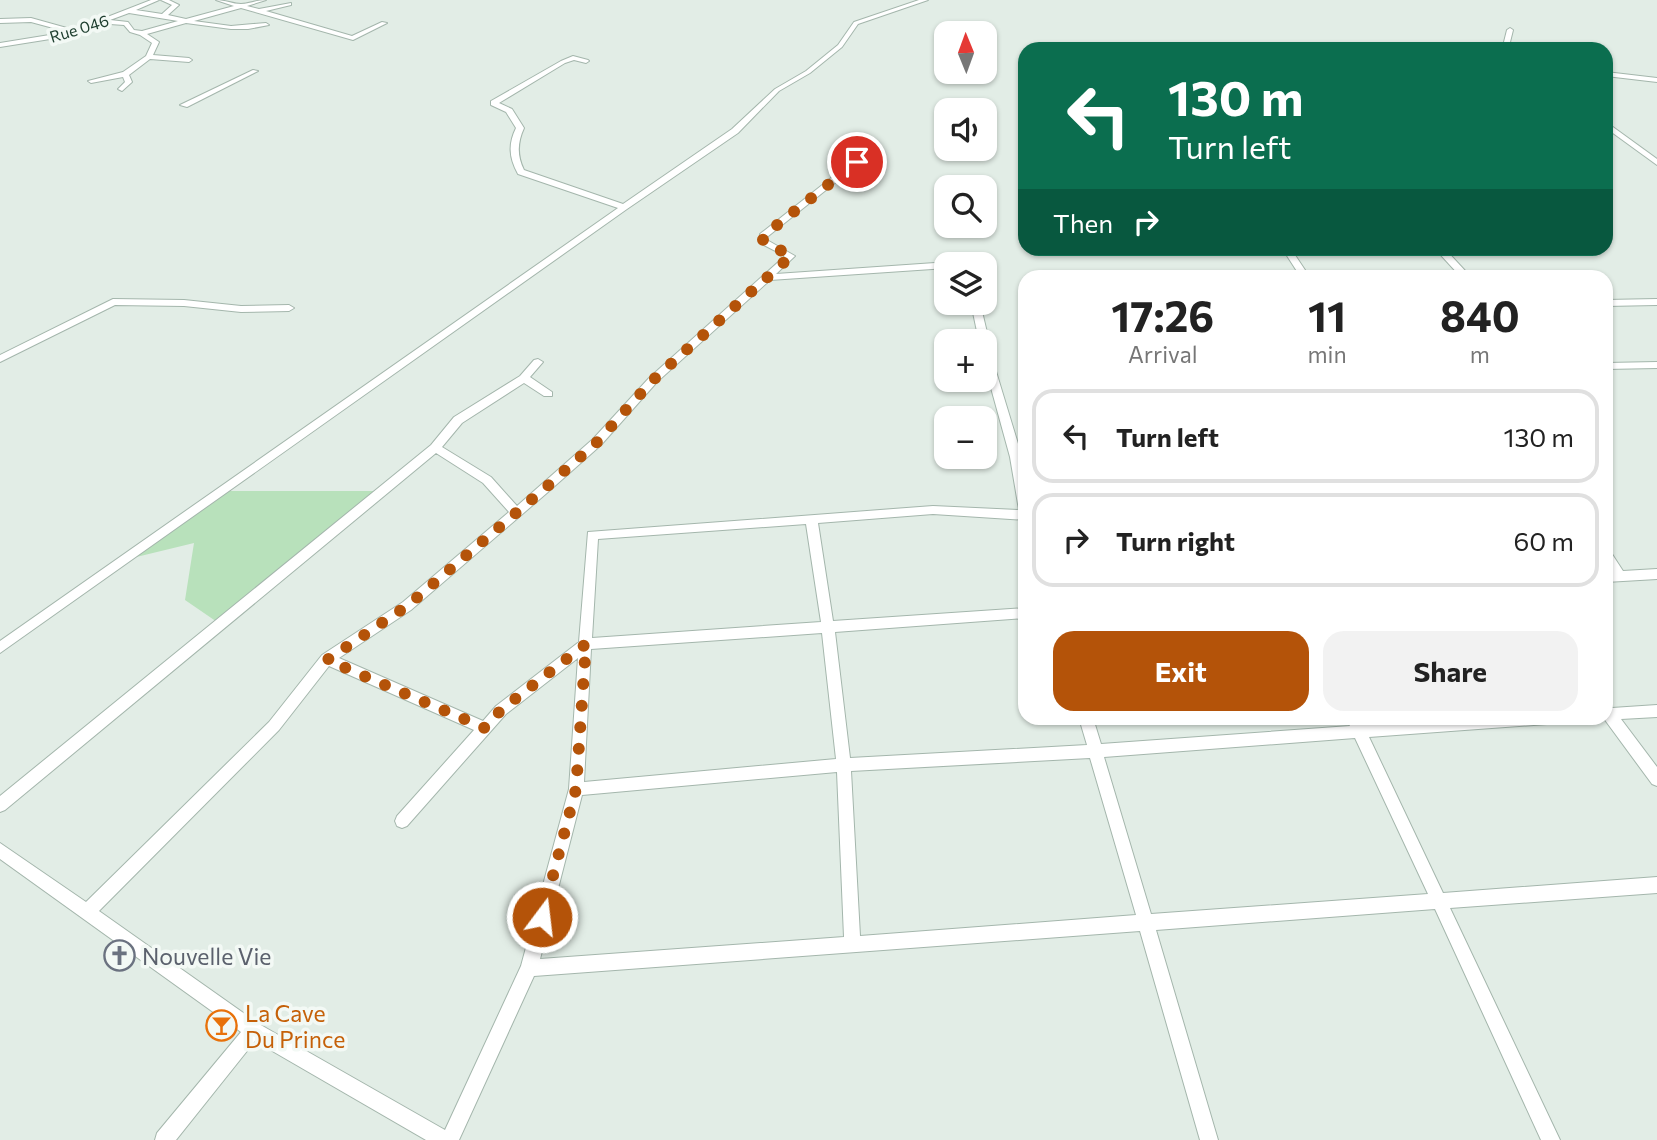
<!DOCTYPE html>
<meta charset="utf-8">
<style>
body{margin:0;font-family:Commissioner,sans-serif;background:#f2f2f2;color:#222;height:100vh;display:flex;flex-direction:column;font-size:26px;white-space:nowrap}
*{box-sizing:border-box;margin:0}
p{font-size:23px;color:#767676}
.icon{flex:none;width:38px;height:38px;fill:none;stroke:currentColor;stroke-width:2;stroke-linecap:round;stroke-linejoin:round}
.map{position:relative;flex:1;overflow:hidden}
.sheet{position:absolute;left:1018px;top:270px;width:595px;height:455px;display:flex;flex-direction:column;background:#fff;border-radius:21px;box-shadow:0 2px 5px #0004}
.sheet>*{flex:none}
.top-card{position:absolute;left:1018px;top:42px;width:595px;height:214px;border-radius:21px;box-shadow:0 2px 5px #0004;background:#0b6e4f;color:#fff;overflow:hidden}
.needle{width:46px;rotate:359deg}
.controls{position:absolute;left:934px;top:21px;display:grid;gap:14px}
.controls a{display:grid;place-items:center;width:63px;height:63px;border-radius:14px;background:#fff;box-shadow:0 2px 5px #0004;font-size:35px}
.pin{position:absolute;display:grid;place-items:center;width:60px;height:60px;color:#fff;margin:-30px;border:4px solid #fff;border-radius:50%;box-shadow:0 2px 7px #0007}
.me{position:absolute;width:77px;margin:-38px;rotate:15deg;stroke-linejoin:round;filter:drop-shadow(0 0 5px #0008)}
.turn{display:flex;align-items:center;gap:24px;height:147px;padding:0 35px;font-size:32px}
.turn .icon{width:91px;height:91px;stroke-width:2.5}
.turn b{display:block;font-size:49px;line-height:60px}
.then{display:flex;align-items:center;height:66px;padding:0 35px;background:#0003;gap:14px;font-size:26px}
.eta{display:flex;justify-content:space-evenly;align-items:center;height:119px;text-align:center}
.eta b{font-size:42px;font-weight:700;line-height:49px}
.button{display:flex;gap:14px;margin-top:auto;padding:14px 35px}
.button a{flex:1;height:80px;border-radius:21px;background:#b45309;color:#fff;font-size:28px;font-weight:700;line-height:80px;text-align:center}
.button a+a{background:#f2f2f2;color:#222}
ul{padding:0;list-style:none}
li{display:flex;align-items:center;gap:21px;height:94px;margin:0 14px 10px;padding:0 21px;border:4px solid #e0e0e0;border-radius:21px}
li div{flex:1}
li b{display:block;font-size:26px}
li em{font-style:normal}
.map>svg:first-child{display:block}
</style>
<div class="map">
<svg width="1657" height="1140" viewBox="0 0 1657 1140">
<rect width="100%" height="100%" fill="#e2ede6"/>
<path fill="#b8e1bb" d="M 222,491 L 382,491 L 220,624 L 185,600 L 194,543 L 124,560 Z"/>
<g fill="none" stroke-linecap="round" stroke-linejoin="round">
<defs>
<g id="street">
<path d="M 151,0 L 159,0 L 136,10 L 162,14 L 172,5 L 161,0 L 169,0 L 179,5 L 168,15 L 186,19 L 234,6 L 216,0 C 225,0 233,4 241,4 C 249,4 257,0 266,0 L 247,6 L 259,9 L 291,3 L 291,5 L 266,11 L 352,36 L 382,22 L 387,23 L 353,40 L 241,8 L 194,21 L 231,26 L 266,23 L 269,25 L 248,29 L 231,29 L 186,23 L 147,34 L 159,42 L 153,55 L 189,58 L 192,60 L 189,62 L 150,59 L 129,75 L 132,82 L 122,91 L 118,89 L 125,82 L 123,77 L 91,83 L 88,81 L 123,72 L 146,56 L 152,43 L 140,35 L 130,32 L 124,25 L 110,24 L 107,21 L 69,36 L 0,47 L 0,43 L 68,32 L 31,22 L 0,23 L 0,19 L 31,18 L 74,30 ZM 129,13 L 178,21 L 142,31 L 134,30 L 128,22 L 110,20 Z"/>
<path d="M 919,0 L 928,0 L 858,24 L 842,47 L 810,73 L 779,91 L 738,133 L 627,209 L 0,653 L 0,641 L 618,208 L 518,174 C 509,158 508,144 516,128 L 506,112 L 491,105 L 491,101 L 561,61 L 573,56 L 588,60 L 589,61 L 586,63 L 574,60 L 565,63 L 499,103 L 512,109 L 524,128 C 517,143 517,156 524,170 L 623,204 L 732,129 L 775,89 L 806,71 L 838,45 L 854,22 Z"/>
<path d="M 1510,28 L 1513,30 L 1510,42 L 1516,49 L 1509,49 L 1504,42 L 1507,30 Z"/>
<path d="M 253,70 L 258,71 L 187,107 L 180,105 Z"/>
<path d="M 1606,72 L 1657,78 L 1657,82 L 1606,76 Z"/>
<path d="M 1606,122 L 1657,159 L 1657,165 L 1606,128 Z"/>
<path d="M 873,145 L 880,147 L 767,237 L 767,240 L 795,256 L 776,274 L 964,261 L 968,264 L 947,264 L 947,268 L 770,280 L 657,382 L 601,445 L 548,492 L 411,610 L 339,658 L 483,721 L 496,706 L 579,642 L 588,532 L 933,506 L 1019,510 L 1010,457 L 985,366 L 985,344 L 988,345 L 1022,457 L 1026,480 L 1026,520 L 933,514 L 818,523 L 833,621 L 1026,608 L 1026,618 L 835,632 L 850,758 L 1087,745 L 1079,718 L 1093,718 L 1101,744 L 1350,726 L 1346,718 L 1360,718 L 1363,725 L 1470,718 L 1554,718 L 1552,722 L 1547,724 L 1369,737 L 1443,893 L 1657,877 L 1657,893 L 1450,908 L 1560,1140 L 1541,1140 L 1435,909 L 1156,930 L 1218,1140 L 1200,1140 L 1140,931 L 534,976 L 459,1140 L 426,1140 L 255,1041 L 176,1140 L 155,1140 L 157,1133 L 241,1032 L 0,859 L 0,843 L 86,902 L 269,722 L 322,655 L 403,602 L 509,512 L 483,483 L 436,453 L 5,810 L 0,812 L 0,796 L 431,445 L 454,417 L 520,376 L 534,360 L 538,359 L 543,362 L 530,377 L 552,392 L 552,396 L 544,396 L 524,383 L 462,423 L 442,447 L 491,477 L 517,506 L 593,439 L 649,378 L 785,256 L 760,243 L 760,234 ZM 806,524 L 821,622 L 592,638 L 598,539 ZM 822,633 L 836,759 L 584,782 L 591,649 ZM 578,658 L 569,789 L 521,966 L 445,1130 L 259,1024 L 99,911 L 279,730 L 329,666 L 474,730 L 397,816 L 395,821 L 397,826 L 402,828 L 407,826 L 506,714 ZM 1355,738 L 1428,894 L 1151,914 L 1104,757 ZM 1090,758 L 1136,915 L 860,936 L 851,771 ZM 837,772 L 844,937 L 540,959 L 582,795 Z"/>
<path d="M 1282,248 L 1444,248 L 1470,276 L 1460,276 L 1438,252 L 1295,255 L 1309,276 L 1300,276 Z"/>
<path d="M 113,299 L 184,300 L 241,306 L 289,305 L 294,308 L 289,311 L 241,312 L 184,306 L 115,305 L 0,362 L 0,355 Z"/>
<path d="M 1657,299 L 1657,305 L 1606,306 L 1606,300 Z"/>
<path d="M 971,303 L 980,303 L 989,341 L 987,343 L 979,341 Z"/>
<path d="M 1657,362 L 1657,368 L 1606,369 L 1606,363 Z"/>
<path d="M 1606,550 L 1610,551 L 1623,571 L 1657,569 L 1657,579 L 1606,582 L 1606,572 L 1611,572 L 1606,565 Z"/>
<path d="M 1606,704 L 1612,708 L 1657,705 L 1657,717 L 1621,719 L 1657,767 L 1657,786 L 1652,784 L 1605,720 L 1601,718 L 1606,718 Z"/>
</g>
</defs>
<use href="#street" stroke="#a4b6ac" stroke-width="2"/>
<use href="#street" fill="#fff" fill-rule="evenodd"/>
</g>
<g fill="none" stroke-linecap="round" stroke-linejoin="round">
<path stroke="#b45309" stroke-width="12" stroke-dasharray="0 21.6" d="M 542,917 L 576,789 L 586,644 L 501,710 L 485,728 L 327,660 L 407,606 L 544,489 L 597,442 L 653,380 L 791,256 L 763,241 L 763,236 L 857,162"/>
</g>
<defs>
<symbol id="church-ring" viewBox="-11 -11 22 22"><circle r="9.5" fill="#f3f9f5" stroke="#6b7280" stroke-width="1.5"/><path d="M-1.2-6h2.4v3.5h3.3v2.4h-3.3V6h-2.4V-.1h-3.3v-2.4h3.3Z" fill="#6b7280"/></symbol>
<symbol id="bar-ring" viewBox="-11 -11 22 22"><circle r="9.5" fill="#f3f9f5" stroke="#e8710a" stroke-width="1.5"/><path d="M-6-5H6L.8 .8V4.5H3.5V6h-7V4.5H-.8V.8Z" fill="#e8710a"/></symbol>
</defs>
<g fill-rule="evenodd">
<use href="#church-ring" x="102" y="938" width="35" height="35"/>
<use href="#bar-ring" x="204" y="1008" width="35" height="35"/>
</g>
<g text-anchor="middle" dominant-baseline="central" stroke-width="7" stroke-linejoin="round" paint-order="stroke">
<g font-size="16" fill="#204031" stroke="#f3f9f5">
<text transform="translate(79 28) rotate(-17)">Rue 046</text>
</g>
<g font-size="23" fill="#5b616d" stroke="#f3f9f5" text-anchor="start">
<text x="142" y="956">Nouvelle Vie</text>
</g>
<g font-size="23" fill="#c56008" stroke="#f3f9f5" text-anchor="start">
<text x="245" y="1013">La Cave<tspan x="245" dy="26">Du Prince</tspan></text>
</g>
</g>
</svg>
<div class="controls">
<a><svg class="needle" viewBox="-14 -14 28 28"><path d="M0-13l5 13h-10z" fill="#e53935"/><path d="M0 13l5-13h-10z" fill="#767676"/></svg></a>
<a><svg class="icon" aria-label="sound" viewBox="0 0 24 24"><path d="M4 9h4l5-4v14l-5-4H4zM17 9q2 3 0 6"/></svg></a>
<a><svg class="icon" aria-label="search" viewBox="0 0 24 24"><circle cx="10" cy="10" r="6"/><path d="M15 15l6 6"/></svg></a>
<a><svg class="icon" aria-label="layers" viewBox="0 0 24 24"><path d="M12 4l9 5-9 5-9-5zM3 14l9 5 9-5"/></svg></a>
<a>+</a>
<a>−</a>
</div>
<div class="pin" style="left:857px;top:162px;background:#d93025"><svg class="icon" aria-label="arrive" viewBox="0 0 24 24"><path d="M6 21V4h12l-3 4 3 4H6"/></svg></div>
<svg class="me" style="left:542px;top:917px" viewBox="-20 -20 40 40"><circle r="17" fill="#b45309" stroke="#fff" stroke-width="3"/><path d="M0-11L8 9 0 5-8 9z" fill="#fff"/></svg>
<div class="top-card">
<div class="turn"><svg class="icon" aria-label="left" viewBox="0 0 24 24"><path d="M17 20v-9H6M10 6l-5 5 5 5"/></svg><div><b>130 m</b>Turn left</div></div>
<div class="then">Then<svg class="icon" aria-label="right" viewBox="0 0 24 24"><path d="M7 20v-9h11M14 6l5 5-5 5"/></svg></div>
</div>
<section class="sheet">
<div class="eta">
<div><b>17:26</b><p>Arrival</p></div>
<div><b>11</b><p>min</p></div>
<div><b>840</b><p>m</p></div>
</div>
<ul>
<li><svg class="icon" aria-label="left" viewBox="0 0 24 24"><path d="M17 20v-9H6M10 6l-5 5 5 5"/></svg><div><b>Turn left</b></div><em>130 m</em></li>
<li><svg class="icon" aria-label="right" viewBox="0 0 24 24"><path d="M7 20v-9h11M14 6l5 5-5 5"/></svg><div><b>Turn right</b></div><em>60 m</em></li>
</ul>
<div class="button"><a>Exit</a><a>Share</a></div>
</section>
</div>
